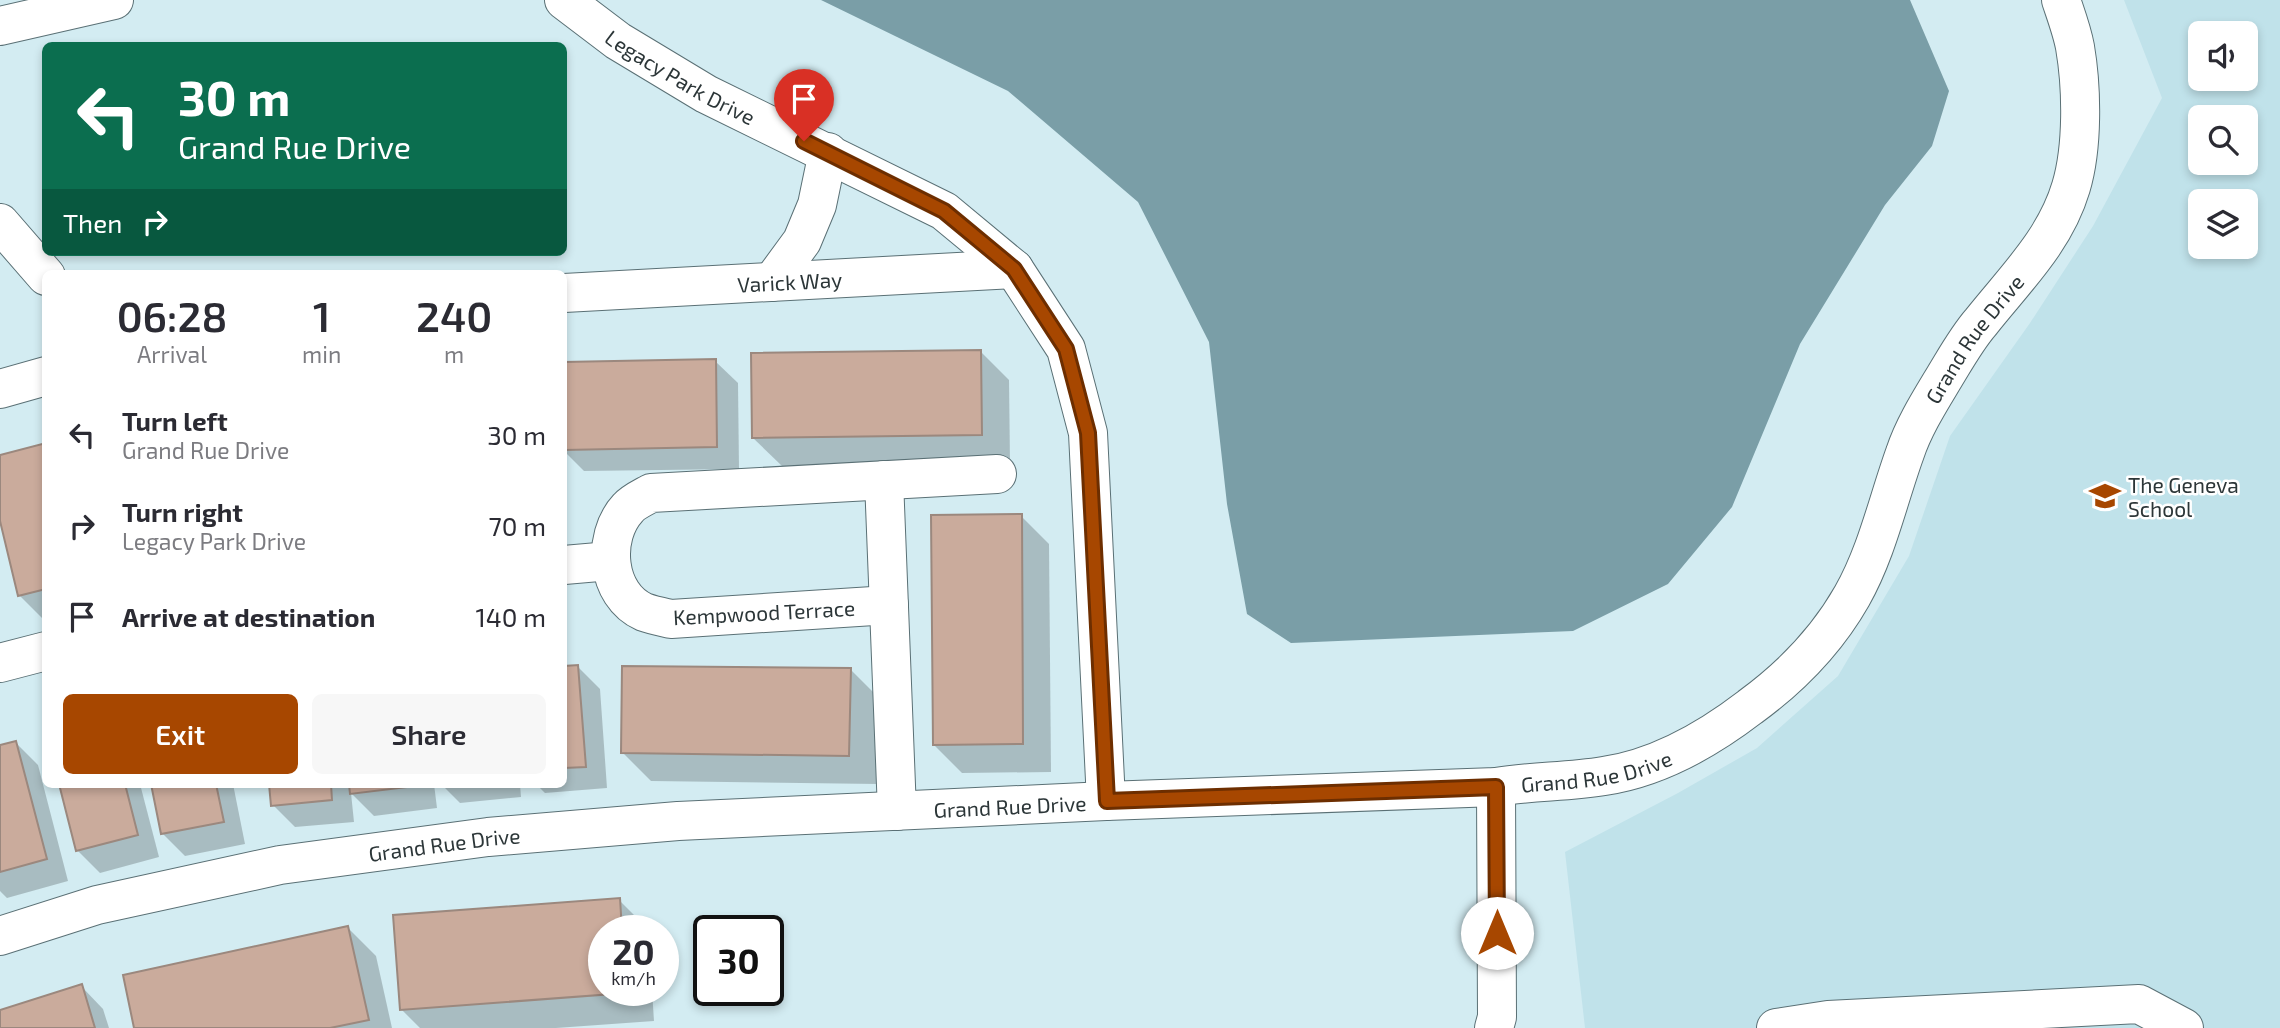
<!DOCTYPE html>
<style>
body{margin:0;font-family:"Exo 2",sans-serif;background:#f7f7f7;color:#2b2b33;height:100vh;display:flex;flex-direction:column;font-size:26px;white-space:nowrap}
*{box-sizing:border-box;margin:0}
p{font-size:23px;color:#7c7c81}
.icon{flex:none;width:38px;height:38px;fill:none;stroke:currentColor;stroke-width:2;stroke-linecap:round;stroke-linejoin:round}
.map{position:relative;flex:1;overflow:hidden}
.side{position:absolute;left:42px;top:270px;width:525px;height:518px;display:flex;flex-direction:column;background:#fff;border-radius:10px;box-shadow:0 4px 10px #0003}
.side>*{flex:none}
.top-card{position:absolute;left:42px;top:42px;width:525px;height:214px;border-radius:10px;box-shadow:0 4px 10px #0003;background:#0b6e4f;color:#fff;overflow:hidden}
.fabs{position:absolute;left:2188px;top:21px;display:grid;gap:14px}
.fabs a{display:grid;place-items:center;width:70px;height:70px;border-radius:10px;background:#fff;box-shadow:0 4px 10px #0003;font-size:35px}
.speed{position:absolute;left:588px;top:915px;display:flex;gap:14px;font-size:35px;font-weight:700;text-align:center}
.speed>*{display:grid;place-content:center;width:91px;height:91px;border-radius:50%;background:#fff;box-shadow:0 4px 10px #0003;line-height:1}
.speed small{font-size:18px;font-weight:400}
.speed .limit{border:4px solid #111;border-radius:10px;background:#fff;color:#111}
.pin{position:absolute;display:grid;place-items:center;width:60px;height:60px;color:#fff;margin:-72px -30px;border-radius:50% 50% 50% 0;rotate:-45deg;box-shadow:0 0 7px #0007}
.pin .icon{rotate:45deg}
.me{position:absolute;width:77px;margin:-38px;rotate:0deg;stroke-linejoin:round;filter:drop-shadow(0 0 5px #0008)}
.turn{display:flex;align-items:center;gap:24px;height:147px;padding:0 21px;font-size:32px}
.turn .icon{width:91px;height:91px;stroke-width:2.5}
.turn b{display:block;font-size:49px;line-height:60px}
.then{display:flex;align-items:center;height:66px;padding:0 21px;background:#0003;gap:14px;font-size:26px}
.eta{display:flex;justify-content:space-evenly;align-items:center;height:119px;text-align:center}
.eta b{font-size:42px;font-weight:600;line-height:49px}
.action{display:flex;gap:14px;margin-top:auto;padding:14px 21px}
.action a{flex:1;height:80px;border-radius:10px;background:#a74700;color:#fff;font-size:28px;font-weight:600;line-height:80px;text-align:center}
.action a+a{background:#f7f7f7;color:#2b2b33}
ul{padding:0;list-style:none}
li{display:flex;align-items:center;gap:21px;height:91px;padding:0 21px}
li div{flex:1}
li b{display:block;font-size:26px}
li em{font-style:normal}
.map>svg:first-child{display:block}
</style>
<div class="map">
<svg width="2280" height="1028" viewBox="0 0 2280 1028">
<rect width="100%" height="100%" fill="#d3ecf2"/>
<path fill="#c0e2ea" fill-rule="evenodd" d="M 2124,0 L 2280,0 L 2280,1028 L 1585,1028 L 1565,852 L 1678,793 L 1757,748 L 1838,676 L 1909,556 L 1950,436 L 2030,323 L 2093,226 L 2162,98 ZM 2200,33 L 2245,33 L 2245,79 L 2200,79 ZM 2200,117 L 2245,117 L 2245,163 L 2200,163 ZM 2200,201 L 2245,201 L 2245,247 L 2200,247 Z"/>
<path fill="#7a9ea7" d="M 821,0 L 1910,0 L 1949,91 L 1932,146 L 1885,205 L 1800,344 L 1732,507 L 1668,584 L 1573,631 L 1291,643 L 1247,614 L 1227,504 L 1209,342 L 1138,202 L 1008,91 Z"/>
<g fill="#0003">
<path d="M 980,351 L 1009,380 L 1010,463 L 782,466 L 753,438 Z"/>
<path d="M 715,361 L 738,383 L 739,469 L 584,471 L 564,451 L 564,364 Z"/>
<path d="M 46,445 L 46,617 L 42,618 L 19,595 L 0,514 L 0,456 Z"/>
<path d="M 1021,516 L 1049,544 L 1051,772 L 962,773 L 934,745 Z"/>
<path d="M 564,646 L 567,667 L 577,666 L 600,689 L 607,788 L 545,793 L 536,784 L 564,784 Z"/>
<path d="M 851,670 L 879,698 L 877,784 L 651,781 L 623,753 Z"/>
<path d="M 16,743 L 38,765 L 68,881 L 7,898 L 0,891 L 0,745 L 2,746 Z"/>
<path d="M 60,784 L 140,784 L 159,857 L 100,873 L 78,851 Z"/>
<path d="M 153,784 L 233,784 L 245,844 L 185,856 L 162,833 Z"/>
<path d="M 271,784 L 434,784 L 437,808 L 374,816 L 351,793 L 354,822 L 295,827 L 273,805 Z"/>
<path d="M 441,784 L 520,784 L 521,797 L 460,803 Z"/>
<path d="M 619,900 L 647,928 L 647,931 L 604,931 L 604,990 L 652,990 L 654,1021 L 556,1028 L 420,1028 L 401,1009 Z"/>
<path d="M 348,928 L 376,956 L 392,1028 L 136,1028 Z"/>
<path d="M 81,986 L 103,1009 L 109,1028 L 0,1028 L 0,1012 Z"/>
</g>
<g fill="#caab9c" stroke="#9b887e" stroke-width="2">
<path d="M 981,350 L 982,435 L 752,438 L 751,353 Z"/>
<path d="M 716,359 L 717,447 L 564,450 L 564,362 Z"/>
<path d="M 46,443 L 46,589 L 18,596 L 0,521 L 0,455 Z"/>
<path d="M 1022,514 L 1023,744 L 933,745 L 931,515 Z"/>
<path d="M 578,665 L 586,767 L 564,768 L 564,666 Z"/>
<path d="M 622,666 L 851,668 L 849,756 L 621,753 Z"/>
<path d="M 16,741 L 47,859 L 0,872 L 0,745 Z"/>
<path d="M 59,784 L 125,784 L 138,835 L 76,851 Z"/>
<path d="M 151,784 L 216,784 L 224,822 L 161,834 Z"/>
<path d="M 269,784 L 331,784 L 332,800 L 271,806 Z"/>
<path d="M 349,784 L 415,784 L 416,786 L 350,794 Z"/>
<path d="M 620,898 L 622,931 L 604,931 L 604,990 L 626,990 L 626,993 L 400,1010 L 393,915 Z"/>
<path d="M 348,926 L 369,1020 L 330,1028 L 134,1028 L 123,975 Z"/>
<path d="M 82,984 L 95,1028 L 0,1028 L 0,1010 Z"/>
</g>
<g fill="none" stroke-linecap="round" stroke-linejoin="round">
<defs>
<g id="minor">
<path id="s1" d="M 564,0 L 618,41 L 706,94 L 944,211 L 1014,269 L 1066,349 L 1088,433 L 1106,801"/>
<path d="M 0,26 L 114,0"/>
<path d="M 0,223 L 46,276"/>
<path d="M 772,282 L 802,241 L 817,205 L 828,152"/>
<path id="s2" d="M 564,293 L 1014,269"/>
<path d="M 0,389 L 46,376"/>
<path d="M 884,480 L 897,811"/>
<path d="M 564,565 L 610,561"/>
<path d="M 889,605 L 671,619 C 662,617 652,615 644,612 C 606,595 601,537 628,508 C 633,502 644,497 651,493 L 997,474"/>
<path d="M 0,663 L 46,651"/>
<path id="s3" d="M 0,936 L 97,905 L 280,865 L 488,837 L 678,821 L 1106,801 L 1496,787 C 1532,781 1568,782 1604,776 C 1658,768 1707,740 1750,707 C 1791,677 1827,640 1852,596 C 1877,552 1888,500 1905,453 C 1914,426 1930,401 1945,376 C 1956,358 1967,338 1981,322 C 2015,279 2055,241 2071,187 C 2083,147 2082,88 2075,47 C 2072,31 2066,15 2061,0"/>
<path d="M 1494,1028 L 1497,1017 L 1496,787"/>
<path d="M 1776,1028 L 1828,1020 L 2139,1004 L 2184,1028"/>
</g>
</defs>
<use href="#minor" stroke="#5a7075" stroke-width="40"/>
<use href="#minor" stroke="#fff" stroke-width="38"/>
</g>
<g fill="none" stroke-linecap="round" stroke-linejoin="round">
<defs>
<path id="route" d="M 804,141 L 944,211 L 1014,269 L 1066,349 L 1088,433 L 1107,801 L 1496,787 L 1497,933"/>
</defs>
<use href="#route" stroke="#6d2e00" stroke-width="18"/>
<use href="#route" stroke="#a74700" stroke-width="12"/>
</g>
<defs>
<symbol id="school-bare" viewBox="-9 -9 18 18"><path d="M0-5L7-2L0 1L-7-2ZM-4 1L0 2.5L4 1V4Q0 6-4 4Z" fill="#a74700" stroke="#fff" stroke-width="2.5" paint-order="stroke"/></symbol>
</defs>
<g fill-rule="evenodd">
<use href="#school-bare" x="2083" y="474" width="44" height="44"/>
</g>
<g text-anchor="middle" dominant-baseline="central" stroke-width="5" stroke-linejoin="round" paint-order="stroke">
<g font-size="21" fill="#2c3638" stroke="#fff">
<text stroke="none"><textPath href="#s1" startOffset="140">Legacy Park Drive</textPath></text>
<text stroke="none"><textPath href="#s2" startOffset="226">Varick Way</textPath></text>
<text stroke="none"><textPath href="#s3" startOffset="2219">Grand Rue Drive</textPath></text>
<text transform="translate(764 612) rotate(-3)">Kempwood Terrace</text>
<text stroke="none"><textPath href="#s3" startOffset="1610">Grand Rue Drive</textPath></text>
<text stroke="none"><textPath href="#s3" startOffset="1022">Grand Rue Drive</textPath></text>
<text stroke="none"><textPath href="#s3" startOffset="455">Grand Rue Drive</textPath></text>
</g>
<g font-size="21" fill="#2c3638" stroke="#fff" text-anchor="start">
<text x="2128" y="484">The Geneva<tspan x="2128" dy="24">School</tspan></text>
</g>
</g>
</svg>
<div class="fabs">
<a><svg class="icon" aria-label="sound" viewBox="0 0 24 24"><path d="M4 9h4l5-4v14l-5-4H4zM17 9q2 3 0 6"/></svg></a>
<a><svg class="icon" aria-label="search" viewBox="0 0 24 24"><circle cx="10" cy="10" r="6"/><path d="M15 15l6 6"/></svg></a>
<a><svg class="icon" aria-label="layers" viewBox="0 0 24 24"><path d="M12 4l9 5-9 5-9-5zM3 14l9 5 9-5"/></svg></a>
</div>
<div class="speed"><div>20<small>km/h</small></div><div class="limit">30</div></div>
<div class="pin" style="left:804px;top:141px;background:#d93025"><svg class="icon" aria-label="arrive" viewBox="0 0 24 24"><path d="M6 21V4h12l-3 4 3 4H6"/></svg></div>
<svg class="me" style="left:1497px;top:933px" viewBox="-20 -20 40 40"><circle r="19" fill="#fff"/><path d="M0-13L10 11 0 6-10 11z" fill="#a74700"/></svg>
<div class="top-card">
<div class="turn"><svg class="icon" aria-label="left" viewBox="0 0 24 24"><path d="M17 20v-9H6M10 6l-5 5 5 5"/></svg><div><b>30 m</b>Grand Rue Drive</div></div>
<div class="then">Then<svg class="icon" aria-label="right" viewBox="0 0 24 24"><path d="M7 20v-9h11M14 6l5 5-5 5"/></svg></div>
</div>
<section class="side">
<div class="eta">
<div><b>06:28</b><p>Arrival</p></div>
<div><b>1</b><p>min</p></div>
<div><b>240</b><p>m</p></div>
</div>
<ul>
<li><svg class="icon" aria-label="left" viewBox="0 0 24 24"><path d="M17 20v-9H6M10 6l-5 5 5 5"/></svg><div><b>Turn left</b><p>Grand Rue Drive</p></div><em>30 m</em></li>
<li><svg class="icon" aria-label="right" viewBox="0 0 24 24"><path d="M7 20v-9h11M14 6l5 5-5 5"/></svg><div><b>Turn right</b><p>Legacy Park Drive</p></div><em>70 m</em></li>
<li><svg class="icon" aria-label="arrive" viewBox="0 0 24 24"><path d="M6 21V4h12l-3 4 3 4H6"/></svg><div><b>Arrive at destination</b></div><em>140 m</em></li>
</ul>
<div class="action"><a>Exit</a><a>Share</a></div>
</section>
</div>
